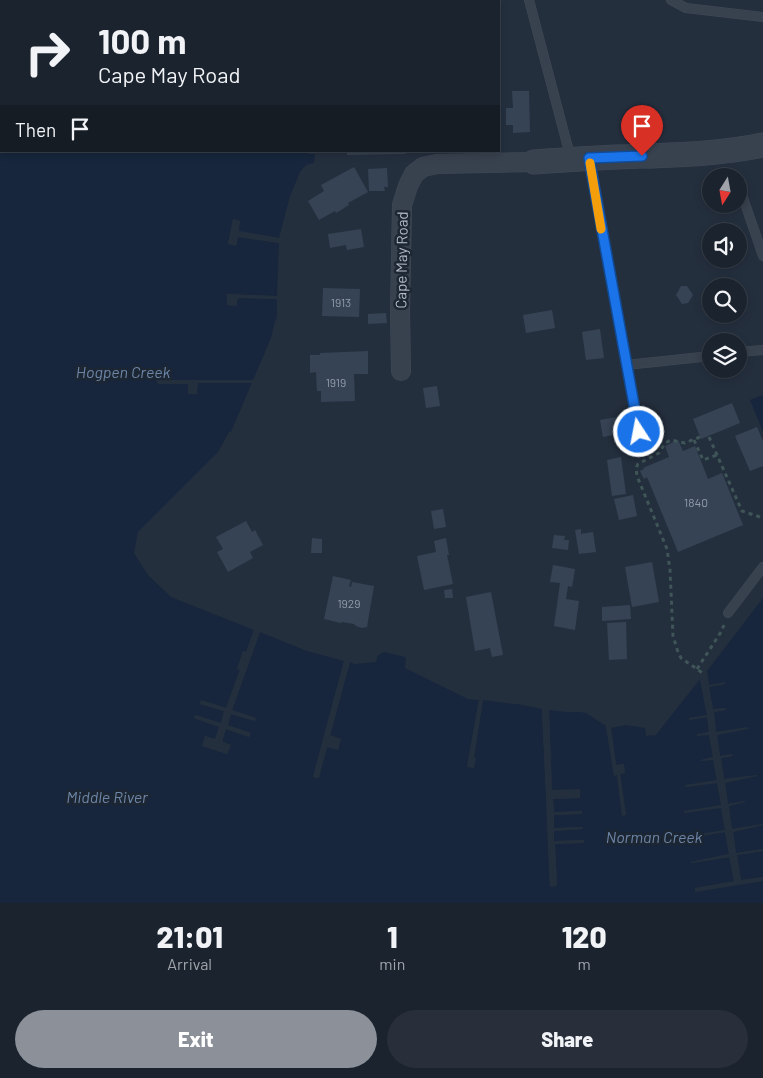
<!DOCTYPE html>
<style>
body{margin:0;font-family:Barlow,sans-serif;background:#282f3a;color:#f1f3f6;height:100vh;display:flex;flex-direction:column;font-size:19px;white-space:nowrap}
*{box-sizing:border-box;margin:0}
p{font-size:16px;color:#a0a4aa}
.icon{flex:none;width:28px;height:28px;fill:none;stroke:currentColor;stroke-width:2;stroke-linecap:round;stroke-linejoin:round}
.map{position:relative;height:903px;overflow:hidden}
.details{display:flex;flex-direction:column;background:#1b232e;flex:1}
.details>*{flex:none}
.top-card{position:absolute;left:0px;top:0px;width:500px;height:152px;box-shadow:0 2px 8px #0003,0 0 0 1px #39404a;background:#1b232e;color:#f1f3f6;overflow:hidden}
.needle{width:32px;rotate:191deg}
.buttons{position:absolute;left:702px;top:168px;display:grid;gap:10px}
.buttons a{display:grid;place-items:center;width:45px;height:45px;border-radius:50%;background:#1b232e;box-shadow:0 2px 8px #0003,0 0 0 1px #39404a;font-size:25px}
.pin{position:absolute;display:grid;place-items:center;width:42px;height:42px;color:#fff;margin:-51px -21px;border-radius:50% 50% 50% 0;rotate:-45deg;box-shadow:0 0 5px #0007}
.pin .icon{rotate:45deg}
.me{position:absolute;width:55px;margin:-28px;rotate:349deg;stroke-linejoin:round;filter:drop-shadow(0 0 4px #0008)}
.turn{display:flex;align-items:center;gap:18px;height:105px;padding:0 15px;font-size:22px}
.turn .icon{width:65px;height:65px;stroke-width:2.5}
.turn b{display:block;font-size:35px;line-height:42px}
.then{display:flex;align-items:center;height:48px;padding:0 15px;background:#0003;gap:10px;font-size:19px}
.eta{display:flex;justify-content:space-evenly;align-items:center;height:85px;text-align:center}
.eta b{font-size:30px;font-weight:800;line-height:35px}
.primary-button{display:flex;gap:10px;margin-top:auto;padding:10px 15px}
.primary-button a{flex:1;height:58px;border-radius:30px;background:#8c9099;color:#fff;font-size:20px;font-weight:800;line-height:58px;text-align:center}
.primary-button a+a{background:#282f3a;color:#f1f3f6}
.map>svg:first-child{display:block}
</style>
<div class="map">
<svg width="763" height="903" viewBox="0 0 763 903">
<rect width="100%" height="100%" fill="#242f3e"/>
<g fill="#17263c">
<path d="M 0,0 L 334,0 L 334,1 L 1,1 L 1,151 L 309,151 L 308,154 L 315,154 L 314,163 L 306,165 L 300,172 L 290,196 L 279,238 L 238,231 L 240,221 L 233,219 L 228,244 L 236,246 L 238,237 L 279,243 L 277,296 L 227,294 L 227,305 L 236,306 L 237,300 L 239,298 L 277,299 L 277,318 L 275,321 L 271,338 L 231,432 L 229,432 L 218,452 L 138,532 L 134,553 L 148,575 L 171,597 L 254,630 L 246,652 L 243,651 L 237,669 L 240,669 L 226,708 L 201,700 L 200,704 L 224,711 L 221,723 L 195,715 L 194,718 L 219,727 L 215,739 L 205,736 L 202,746 L 227,754 L 230,745 L 222,742 L 226,729 L 249,737 L 250,733 L 227,725 L 231,714 L 255,721 L 256,718 L 232,710 L 260,632 L 307,651 L 344,661 L 313,777 L 319,778 L 327,747 L 338,749 L 341,739 L 330,736 L 350,662 L 354,664 L 376,662 L 378,655 L 384,652 L 405,657 L 406,659 L 405,668 L 468,699 L 479,700 L 467,766 L 474,768 L 474,757 L 483,700 L 514,704 L 518,704 L 542,709 L 550,886 L 557,886 L 555,844 L 583,843 L 583,840 L 554,841 L 554,831 L 582,829 L 583,827 L 554,828 L 554,815 L 582,814 L 582,811 L 554,812 L 553,799 L 580,798 L 580,790 L 552,790 L 549,710 L 567,712 L 580,712 L 586,713 L 606,726 L 614,775 L 617,775 L 622,815 L 626,815 L 620,773 L 625,773 L 624,764 L 616,765 L 611,728 L 626,725 L 645,728 L 646,736 L 651,735 L 655,736 L 700,679 L 707,715 L 690,718 L 690,720 L 707,717 L 709,732 L 697,734 L 697,736 L 709,734 L 713,757 L 701,760 L 702,761 L 713,759 L 717,781 L 686,785 L 686,787 L 718,783 L 721,805 L 684,812 L 685,813 L 721,807 L 725,830 L 689,836 L 690,838 L 725,832 L 729,854 L 691,862 L 692,863 L 730,857 L 734,882 L 695,888 L 695,891 L 763,881 L 763,903 L 0,903 Z"/>
<path d="M 762,395 L 763,398 L 763,432 L 750,400 Z"/>
<path d="M 763,598 L 763,824 L 732,829 L 728,806 L 745,802 L 745,801 L 728,804 L 725,782 L 757,776 L 757,775 L 724,779 L 721,758 L 732,756 L 732,754 L 720,756 L 717,735 L 748,728 L 747,728 L 716,733 L 714,712 L 725,710 L 726,708 L 713,709 L 709,687 L 725,684 L 725,683 L 709,685 L 707,671 Z"/>
<path d="M 763,825 L 763,849 L 736,853 L 733,832 Z"/>
<path d="M 763,851 L 763,877 L 741,880 L 737,855 Z"/>
</g>
<g fill="#242f3e">
<path d="M 233,219 L 240,221 L 239,231 L 279,238 L 279,243 L 238,237 L 236,246 L 228,244 Z"/>
<path d="M 227,294 L 277,296 L 277,299 L 239,298 L 237,300 L 237,306 L 227,305 Z"/>
<path d="M 156,380 L 256,380 L 255,383 L 198,383 L 197,394 L 188,394 L 188,384 L 158,384 Z"/>
<path d="M 254,630 L 256,631 L 248,653 L 244,654 L 240,667 L 242,668 L 242,670 L 227,710 L 217,740 L 215,742 L 206,739 L 205,744 L 226,751 L 227,746 L 220,744 L 219,741 L 223,728 L 225,727 L 230,710 L 258,631 L 260,632 L 232,710 L 256,718 L 255,721 L 231,714 L 228,725 L 251,733 L 249,737 L 226,729 L 222,741 L 231,745 L 227,754 L 202,746 L 205,736 L 215,739 L 219,727 L 194,718 L 195,715 L 221,723 L 224,711 L 200,704 L 201,700 L 226,708 L 240,670 L 237,669 L 243,651 L 246,652 Z"/>
<path d="M 344,661 L 347,662 L 316,775 L 325,745 L 327,744 L 336,747 L 338,740 L 329,738 L 327,735 L 347,662 L 350,662 L 330,735 L 341,739 L 338,750 L 327,747 L 318,778 L 313,777 Z"/>
<path d="M 707,671 L 709,685 L 725,682 L 725,684 L 709,687 L 713,709 L 726,708 L 726,710 L 714,712 L 716,732 L 748,727 L 748,729 L 717,735 L 720,756 L 732,754 L 733,756 L 721,758 L 724,779 L 757,775 L 757,776 L 725,783 L 728,804 L 745,801 L 745,802 L 729,806 L 732,829 L 763,824 L 763,825 L 733,832 L 736,853 L 763,849 L 763,851 L 737,855 L 741,880 L 763,877 L 763,881 L 695,892 L 695,888 L 734,881 L 729,857 L 691,863 L 691,862 L 729,854 L 725,832 L 690,838 L 689,836 L 725,830 L 721,808 L 684,813 L 684,811 L 721,805 L 717,783 L 686,787 L 685,785 L 717,780 L 713,760 L 701,761 L 701,760 L 713,757 L 709,735 L 697,736 L 696,735 L 709,732 L 707,717 L 689,720 L 689,718 L 707,715 L 700,679 L 702,677 L 709,714 L 736,883 L 739,882 L 704,673 Z"/>
<path d="M 479,700 L 483,700 L 474,757 L 476,758 L 474,768 L 467,767 Z"/>
<path d="M 542,709 L 544,709 L 552,884 L 554,884 L 551,799 L 553,797 L 578,796 L 577,792 L 552,793 L 550,791 L 546,709 L 549,710 L 552,790 L 580,789 L 580,798 L 553,799 L 554,812 L 582,811 L 582,814 L 554,815 L 554,828 L 583,827 L 583,829 L 554,831 L 554,841 L 584,840 L 584,843 L 555,844 L 557,886 L 550,887 Z"/>
<path d="M 606,726 L 609,727 L 610,733 L 609,727 L 611,728 L 616,765 L 624,764 L 625,773 L 620,774 L 626,815 L 622,816 L 617,775 L 614,776 Z"/>
</g>
<g fill="#364354">
<path d="M 512,91 L 529,91 L 530,132 L 513,133 L 513,125 L 506,125 L 506,108 L 513,108 Z"/>
<path d="M 347,151 L 406,151 L 406,154 L 347,155 Z"/>
<path d="M 354,167 L 368,192 L 348,203 L 349,205 L 336,213 L 335,211 L 319,220 L 308,201 L 324,191 L 321,185 Z"/>
<path d="M 387,168 L 388,187 L 384,187 L 385,191 L 369,191 L 368,169 Z"/>
<path d="M 361,229 L 364,247 L 347,250 L 346,245 L 330,248 L 328,234 Z"/>
<path d="M 681,286 L 687,286 L 693,295 L 688,303 L 682,304 L 676,295 Z"/>
<path d="M 323,288 L 360,289 L 359,317 L 322,316 Z"/>
<path d="M 552,310 L 555,328 L 526,333 L 523,315 Z"/>
<path d="M 386,313 L 387,323 L 368,324 L 368,314 Z"/>
<path d="M 600,329 L 604,358 L 586,360 L 582,332 Z"/>
<path d="M 368,351 L 368,374 L 354,374 L 355,401 L 321,402 L 321,391 L 317,391 L 316,372 L 310,373 L 310,355 L 320,355 L 320,353 Z"/>
<path d="M 437,386 L 440,406 L 426,408 L 423,388 Z"/>
<path d="M 732,403 L 740,423 L 701,439 L 693,419 Z"/>
<path d="M 617,417 L 619,434 L 603,437 L 600,420 Z"/>
<path d="M 757,427 L 763,441 L 763,466 L 750,471 L 735,436 Z"/>
<path d="M 678,440 L 683,451 L 695,446 L 708,479 L 722,473 L 743,525 L 678,552 L 647,477 L 644,479 L 640,471 L 644,469 L 643,468 L 669,457 L 665,446 Z"/>
<path d="M 621,457 L 626,494 L 612,496 L 607,460 Z"/>
<path d="M 633,495 L 637,516 L 619,520 L 614,499 Z"/>
<path d="M 443,509 L 446,527 L 434,529 L 431,511 Z"/>
<path d="M 246,521 L 252,532 L 255,530 L 263,545 L 250,552 L 253,558 L 228,572 L 217,552 L 223,549 L 216,537 Z"/>
<path d="M 581,529 L 581,534 L 593,532 L 596,552 L 579,554 L 575,530 Z"/>
<path d="M 554,535 L 565,536 L 564,540 L 569,540 L 568,550 L 552,548 Z"/>
<path d="M 312,538 L 322,539 L 322,553 L 311,553 Z"/>
<path d="M 446,538 L 449,555 L 447,555 L 453,584 L 424,590 L 417,556 L 436,552 L 434,541 Z"/>
<path d="M 652,562 L 659,602 L 632,607 L 625,567 Z"/>
<path d="M 553,565 L 575,569 L 572,587 L 568,586 L 566,599 L 579,601 L 575,630 L 554,626 L 560,583 L 550,582 Z"/>
<path d="M 333,576 L 351,580 L 349,586 L 351,587 L 352,582 L 374,586 L 367,627 L 362,628 L 356,626 L 354,624 L 342,622 L 341,623 L 324,619 Z"/>
<path d="M 452,589 L 453,598 L 445,598 L 444,590 Z"/>
<path d="M 491,592 L 503,655 L 492,657 L 490,648 L 475,651 L 466,597 Z"/>
<path d="M 630,605 L 631,619 L 602,621 L 602,607 Z"/>
<path d="M 626,622 L 627,659 L 609,660 L 607,623 Z"/>
</g>
<g fill="none" stroke-linecap="round" stroke-linejoin="round">
<defs>
<g id="service">
<path d="M 529,0 L 571,159"/>
<path d="M 671,0 L 686,8 L 763,17"/>
<path d="M 589,159 L 639,432"/>
<path d="M 739,186 L 763,256"/>
<path d="M 739,352 L 763,350"/>
<path d="M 626,365 L 711,356"/>
<path d="M 728,613 L 763,567"/>
</g>
<path id="minor" d="M 401,371 L 400,312 L 402,205 L 408,186 L 414,174 L 423,167 L 437,164 L 534,162"/>
<path id="tertiary" d="M 534,162 C 562,160 590,158 618,157 C 667,155 715,155 763,145"/>
</defs>
<use href="#service" stroke="#414a57" stroke-width="10"/>
<use href="#minor" stroke="#414a57" stroke-width="20"/>
<use href="#tertiary" stroke="#414a57" stroke-width="25"/>
<g stroke="#3f5557" stroke-width="3" stroke-dasharray="4 4" stroke-linecap="butt">
<path d="M 700,437 L 685,443 L 671,440 L 665,443 L 659,453 L 638,464 L 636,468 L 637,476 L 667,549 L 670,570 L 673,636 L 678,652 L 681,658 L 704,674"/>
<path d="M 709,437 L 742,511 L 763,518"/>
<path d="M 694,440 L 703,460 L 717,455"/>
<path d="M 697,669 L 721,632 L 724,625"/>
</g>
<use href="#service" stroke="#38414e" stroke-width="9"/>
<use href="#minor" stroke="#38414e" stroke-width="19"/>
<use href="#tertiary" stroke="#38414e" stroke-width="24"/>
</g>
<g fill="none" stroke-linecap="round" stroke-linejoin="round">
<defs>
<path id="route" d="M 639,432 L 589,158 L 642,156"/>
</defs>
<use href="#route" stroke="#114b97" stroke-width="12"/>
<use href="#route" stroke="#1a73e8" stroke-width="9"/>
<path stroke="#f59e0b" stroke-width="9" d="M 590,163 L 601,229"/>
</g>
<g text-anchor="middle" dominant-baseline="central" stroke-width="5" stroke-linejoin="round" paint-order="stroke">
<g font-size="12" fill="#929caa">
<text x="341" y="302">1913</text>
<text x="336" y="382">1919</text>
<text x="696" y="502">1840</text>
<text x="349" y="603">1929</text>
</g>
<g font-size="15" fill="#b4bcc9" stroke="#1d2633">
<text transform="translate(401 260) rotate(-89)">Cape May Road</text>
</g>
<g font-size="16" font-style="italic" fill="#6d86a8" stroke="#1d2633">
<text x="123" y="371">Hogpen Creek</text>
<text x="107" y="796">Middle River</text>
<text x="654" y="836">Norman Creek</text>
</g>
</g>
</svg>
<div class="buttons">
<a><svg class="needle" viewBox="-14 -14 28 28"><path d="M0-13l5 13h-10z" fill="#e53935"/><path d="M0 13l5-13h-10z" fill="#a0a4aa"/></svg></a>
<a><svg class="icon" aria-label="sound" viewBox="0 0 24 24"><path d="M4 9h4l5-4v14l-5-4H4zM17 9q2 3 0 6"/></svg></a>
<a><svg class="icon" aria-label="search" viewBox="0 0 24 24"><circle cx="10" cy="10" r="6"/><path d="M15 15l6 6"/></svg></a>
<a><svg class="icon" aria-label="layers" viewBox="0 0 24 24"><path d="M12 4l9 5-9 5-9-5zM3 14l9 5 9-5"/></svg></a>
</div>
<div class="pin" style="left:642px;top:156px;background:#d93025"><svg class="icon" aria-label="arrive" viewBox="0 0 24 24"><path d="M6 21V4h12l-3 4 3 4H6"/></svg></div>
<svg class="me" style="left:639px;top:432px" viewBox="-20 -20 40 40"><circle r="17" fill="#1a73e8" stroke="#fff" stroke-width="3"/><path d="M0-11L8 9 0 5-8 9z" fill="#fff"/></svg>
<div class="top-card">
<div class="turn"><svg class="icon" aria-label="right" viewBox="0 0 24 24"><path d="M7 20v-9h11M14 6l5 5-5 5"/></svg><div><b>100 m</b>Cape May Road</div></div>
<div class="then">Then<svg class="icon" aria-label="arrive" viewBox="0 0 24 24"><path d="M6 21V4h12l-3 4 3 4H6"/></svg></div>
</div>
</div>
<section class="details">
<div class="eta">
<div><b>21:01</b><p>Arrival</p></div>
<div><b>1</b><p>min</p></div>
<div><b>120</b><p>m</p></div>
</div>
<div class="primary-button"><a>Exit</a><a>Share</a></div>
</section>
